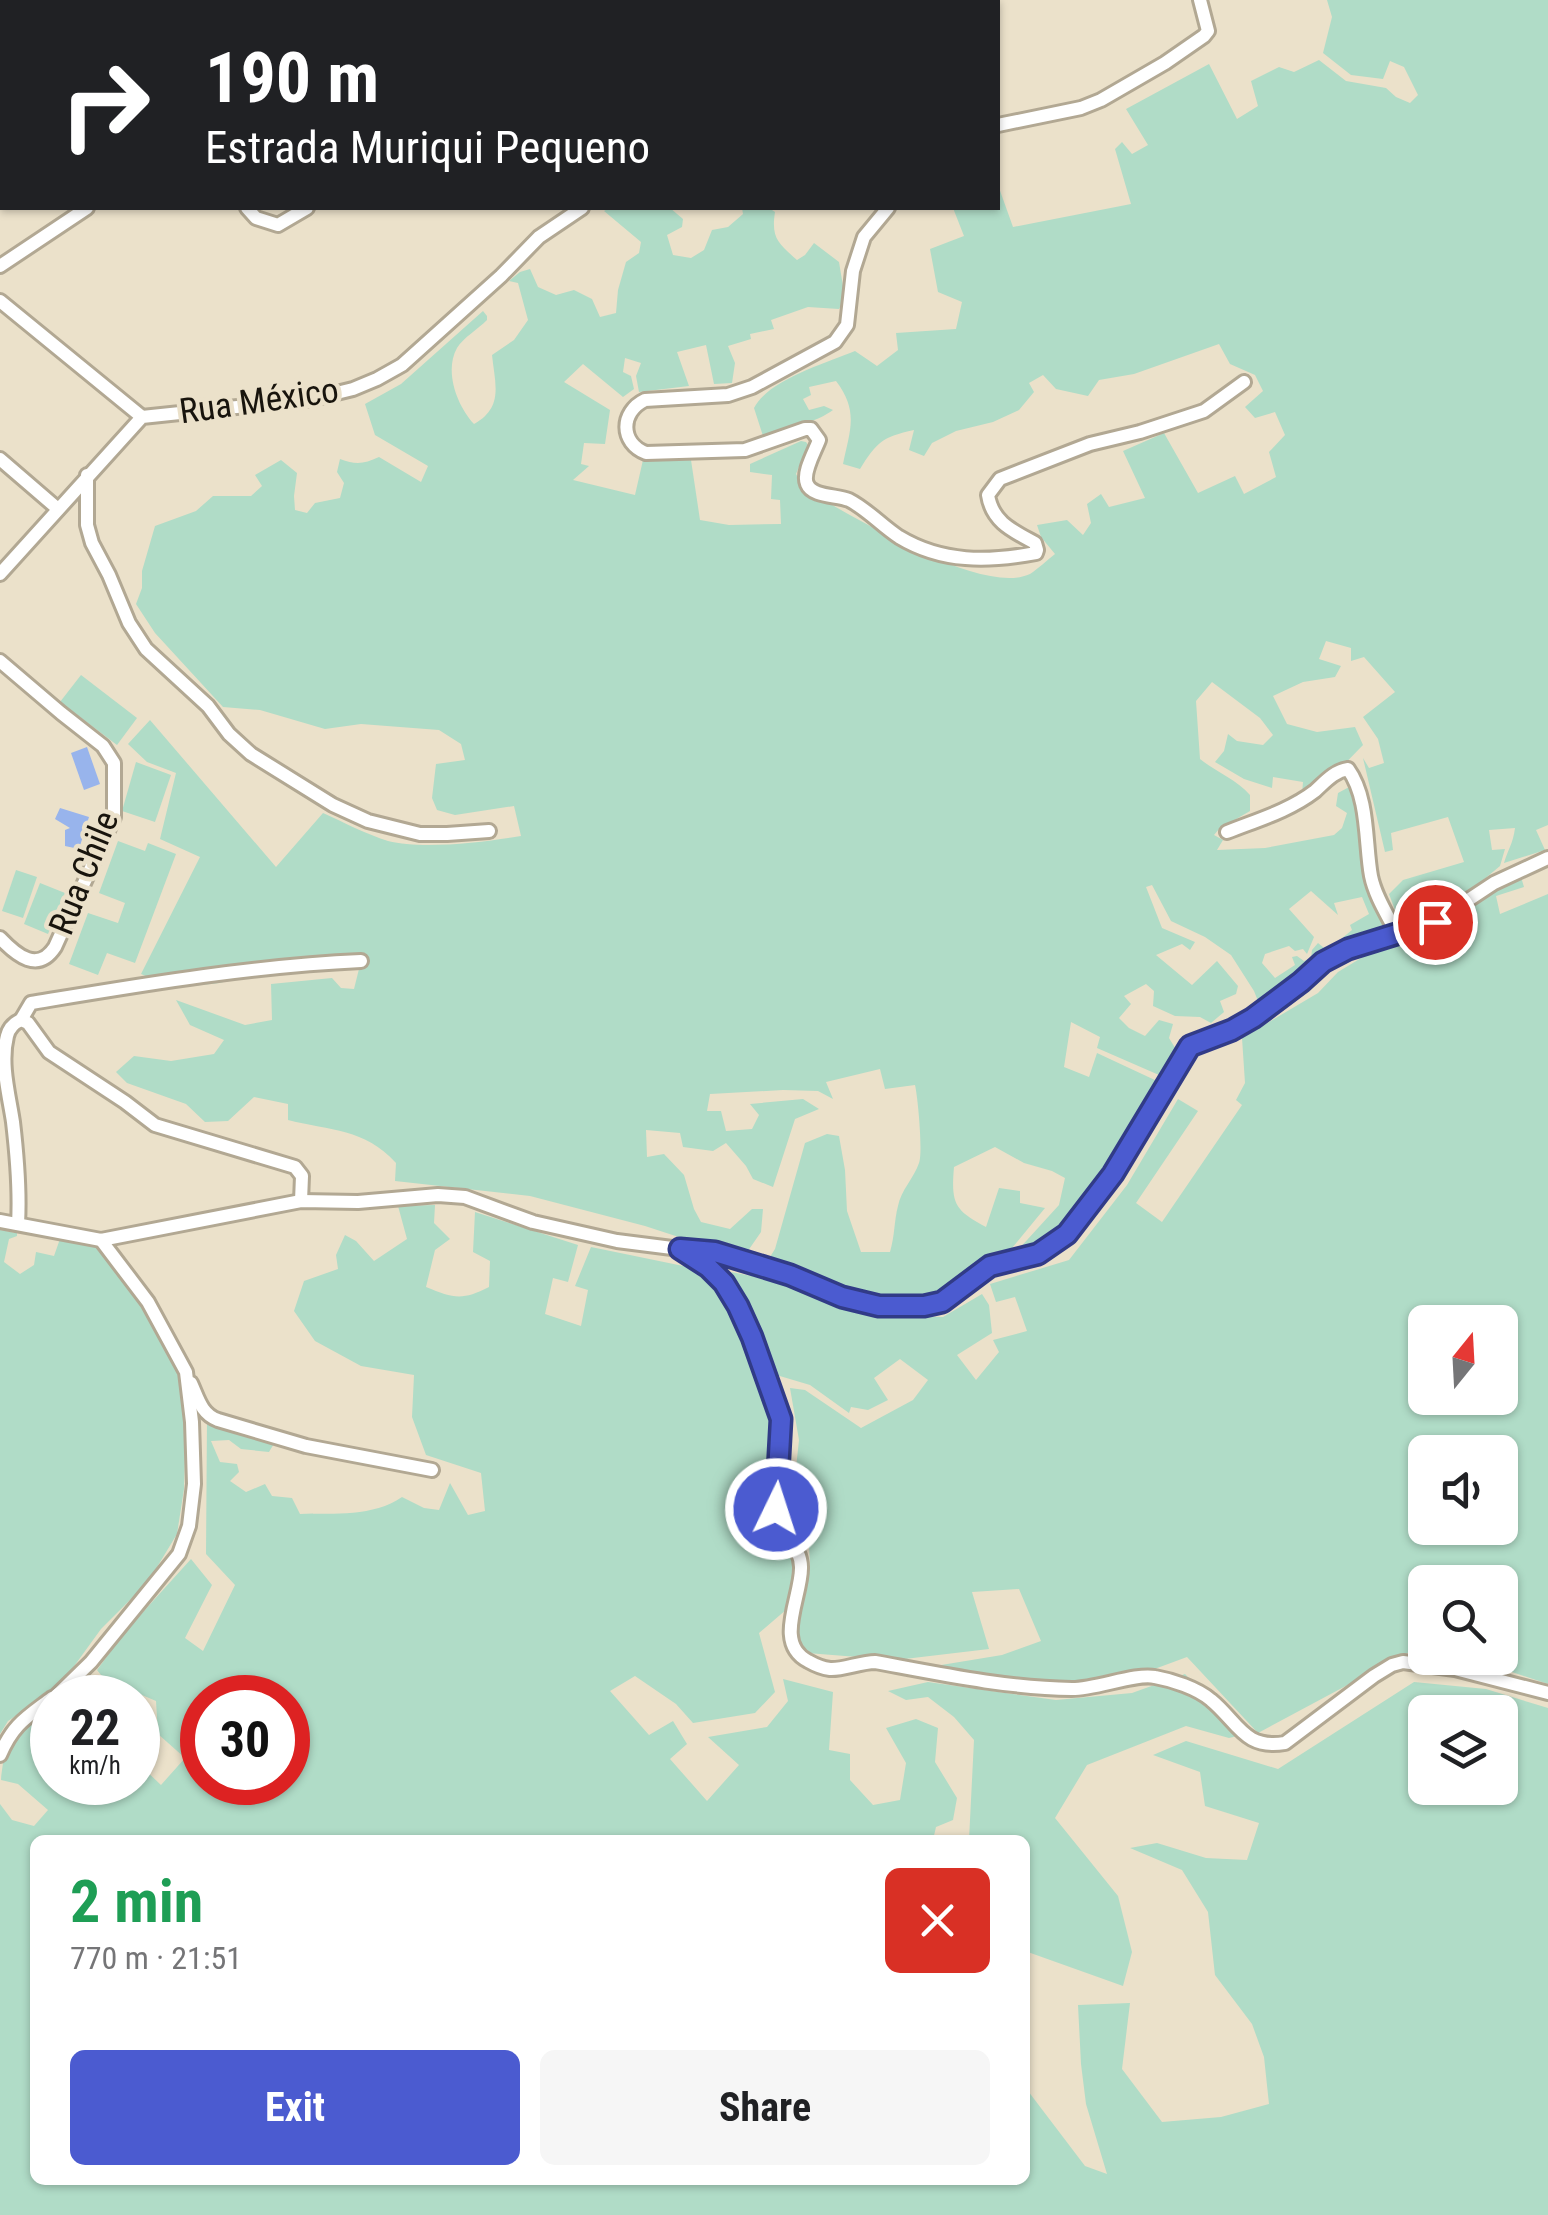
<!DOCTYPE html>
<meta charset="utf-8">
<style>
body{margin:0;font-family:"Roboto Condensed",sans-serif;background:#f6f6f6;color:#202124;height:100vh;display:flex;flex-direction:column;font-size:38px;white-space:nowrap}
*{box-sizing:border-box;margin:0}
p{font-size:32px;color:#757577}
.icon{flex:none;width:55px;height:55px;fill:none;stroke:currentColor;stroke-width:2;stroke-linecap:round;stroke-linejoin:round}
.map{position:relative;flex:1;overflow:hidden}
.panel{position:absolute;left:30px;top:1835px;width:1000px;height:350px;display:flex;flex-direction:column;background:#fff;border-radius:15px;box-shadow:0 2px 8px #0004}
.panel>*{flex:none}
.banner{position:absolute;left:0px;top:0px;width:1000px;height:210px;box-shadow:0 2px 8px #0004;background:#202124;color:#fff;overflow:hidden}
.needle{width:65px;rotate:18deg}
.controls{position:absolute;left:1408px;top:1305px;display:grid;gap:20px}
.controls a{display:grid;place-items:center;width:110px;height:110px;border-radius:15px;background:#fff;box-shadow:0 2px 8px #0004;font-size:50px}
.speed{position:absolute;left:30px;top:1675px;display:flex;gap:20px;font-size:50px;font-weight:700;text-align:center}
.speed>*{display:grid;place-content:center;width:130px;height:130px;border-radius:50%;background:#fff;box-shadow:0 2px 8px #0004;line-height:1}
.speed small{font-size:25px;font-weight:400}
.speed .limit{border:15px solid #d22;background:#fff;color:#111}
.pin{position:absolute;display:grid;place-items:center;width:85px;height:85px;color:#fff;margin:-42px;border:5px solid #fff;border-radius:50%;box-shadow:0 2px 10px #0007}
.me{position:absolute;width:110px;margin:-55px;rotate:4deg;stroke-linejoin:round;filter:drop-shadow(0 0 8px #0008)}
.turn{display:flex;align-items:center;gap:35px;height:210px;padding:0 40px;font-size:45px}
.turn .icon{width:130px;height:130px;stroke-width:2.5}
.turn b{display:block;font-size:70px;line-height:85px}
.round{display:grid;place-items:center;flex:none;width:105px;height:105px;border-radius:15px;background:#f6f6f6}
.overview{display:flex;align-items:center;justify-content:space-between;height:170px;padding:0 40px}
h1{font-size:60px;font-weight:700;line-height:75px;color:#1e9e55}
.button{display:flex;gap:20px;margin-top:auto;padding:20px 40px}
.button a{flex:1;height:115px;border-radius:15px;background:#4b5bd0;color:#fff;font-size:40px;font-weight:700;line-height:115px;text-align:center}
.button a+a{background:#f6f6f6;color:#202124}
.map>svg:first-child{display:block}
</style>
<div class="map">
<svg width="1548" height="2215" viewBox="0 0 1548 2215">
<rect width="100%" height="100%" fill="#ebe1ca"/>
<g fill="#b0dcc7" fill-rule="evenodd">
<path d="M 1327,0 L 1548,0 L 1548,825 L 1536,830 L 1545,850 L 1504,863 C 1508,849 1513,844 1515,828 L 1489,830 L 1492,850 L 1505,849 L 1500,866 L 1482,881 L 1431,918 L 1401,926 L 1389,894 L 1403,880 L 1464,862 L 1448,817 L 1391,833 L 1393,850 L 1385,852 L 1363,758 L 1369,768 L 1384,763 L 1378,739 L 1363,717 L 1395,692 L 1364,657 L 1351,661 L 1351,648 L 1326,641 L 1319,659 L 1341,666 L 1335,677 L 1303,682 L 1273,696 L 1287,724 L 1317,732 L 1355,727 L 1363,745 L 1332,777 L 1302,794 L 1303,782 L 1273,777 L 1272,788 L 1244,779 L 1215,762 L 1224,751 L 1228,734 L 1237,741 L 1263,745 L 1273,735 L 1260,718 L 1212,682 L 1196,701 L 1200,759 C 1216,772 1236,779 1250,795 L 1250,811 L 1219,829 L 1214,835 L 1223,840 L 1217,850 L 1265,848 L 1334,835 L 1342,828 L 1347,813 L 1336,806 L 1338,793 L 1351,786 L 1369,872 L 1392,928 L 1362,934 L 1345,943 L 1341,939 L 1352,930 L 1350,925 L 1369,914 L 1362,897 L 1334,903 L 1338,915 L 1311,891 L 1289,909 L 1314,937 L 1307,954 L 1303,949 L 1295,951 L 1289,946 L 1265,954 L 1262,963 L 1275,978 L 1295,965 L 1292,957 L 1297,956 L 1304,961 L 1311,958 L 1312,950 L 1318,943 L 1329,952 L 1287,990 L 1260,1006 L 1254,991 L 1231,955 L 1205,937 L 1171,921 L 1152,885 L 1146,887 L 1162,928 L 1195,942 L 1190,950 L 1182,944 L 1156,955 L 1192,985 L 1217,961 L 1238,986 L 1236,994 L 1220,1001 L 1224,1012 L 1211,1023 L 1200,1017 L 1175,1016 L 1153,1006 L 1154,991 L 1146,984 L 1124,996 L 1131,1004 L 1119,1018 L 1129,1028 L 1145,1036 L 1159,1020 L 1173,1024 L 1169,1038 L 1177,1051 L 1159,1075 L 1097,1048 L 1100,1037 L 1071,1022 L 1064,1067 L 1089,1077 L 1097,1053 L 1157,1081 L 1109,1167 L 1052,1238 L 1017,1251 L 1059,1205 L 1065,1178 L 1052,1171 L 1024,1163 L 995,1147 L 954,1167 C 951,1203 954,1210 986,1227 L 999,1188 L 1020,1191 L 1020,1203 L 1045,1208 L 1008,1253 L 939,1296 L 872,1298 L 788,1277 L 763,1268 L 775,1249 L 805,1143 L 827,1134 L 839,1136 L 845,1170 L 847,1211 L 861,1252 L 890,1252 C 895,1235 894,1221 898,1206 C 901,1190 914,1178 919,1163 C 923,1153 918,1098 915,1085 L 885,1089 L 880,1069 L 826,1082 L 833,1099 L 818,1091 L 783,1090 L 710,1094 L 707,1111 L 721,1111 L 726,1131 L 752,1129 L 759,1115 L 750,1104 L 803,1099 L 819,1109 L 795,1119 L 773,1187 L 753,1179 L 746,1166 L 726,1143 L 713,1151 L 683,1147 L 680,1133 L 646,1130 L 647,1157 L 664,1154 L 684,1175 L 694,1209 L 701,1222 L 730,1229 L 752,1209 L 763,1209 L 761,1232 L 743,1258 L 645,1226 L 530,1196 L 395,1181 L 396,1163 C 364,1128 331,1131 288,1120 L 288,1104 L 254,1097 L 228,1121 L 205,1122 L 186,1104 L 127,1083 L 116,1072 L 134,1056 L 171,1061 L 214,1054 L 224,1040 L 190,1025 L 176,1000 L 245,1025 L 272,1020 L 271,984 L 332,978 L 341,988 L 354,989 L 359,969 L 261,973 L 219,983 L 174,988 L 141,974 L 200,857 L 160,839 L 176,773 L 147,762 L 128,744 L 150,720 L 276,867 L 323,813 C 345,823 366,834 388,841 C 423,850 485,842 521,836 L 514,806 L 455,815 L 437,810 L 432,798 L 436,764 L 465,760 L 461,744 L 439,730 L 361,724 L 325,729 L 260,710 L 223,707 L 155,633 L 136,604 L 142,588 L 142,571 L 155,526 L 196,511 L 213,496 L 251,496 L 262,486 L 255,475 L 281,460 L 297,473 L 294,496 L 295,510 L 307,513 L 315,503 L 340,498 L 344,483 L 337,472 L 340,459 C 356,465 364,464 379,457 L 421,482 L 428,466 L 375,435 L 365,404 L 401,384 L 483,311 L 487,316 L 487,320 C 478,329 463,338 457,348 C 444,371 457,406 474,424 C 504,407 495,384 492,355 L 514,340 L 528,320 L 518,283 L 509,281 L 520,272 L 530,269 L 538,287 L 556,295 L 574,290 L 592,299 L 600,317 L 616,313 L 618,290 L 626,262 L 639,253 L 641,242 L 604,211 L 609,208 L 670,208 L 683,219 L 682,227 L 667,235 L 673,255 L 691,258 L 704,250 L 712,230 L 728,227 L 743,214 L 742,208 L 769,208 L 775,212 C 771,238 778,243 797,260 L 805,255 L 814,243 L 839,262 L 845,298 L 839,309 L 808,307 L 771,320 L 774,329 L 750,334 L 751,339 L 728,346 L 735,363 L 732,383 L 714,384 L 706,345 L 677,352 L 689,386 L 639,392 L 636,376 L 641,363 L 625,358 L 623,372 L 631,376 L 634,389 L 623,397 L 583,364 L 564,382 L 610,410 L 605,444 L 584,443 L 581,464 L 589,466 L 573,480 L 635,495 L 643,460 L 691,460 L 700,520 L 729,525 L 781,524 L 780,500 L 771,499 L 772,475 L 750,472 L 750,464 L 801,441 L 806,442 L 808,445 L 796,474 L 805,490 C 851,514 981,597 1030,574 C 1038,569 1047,560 1055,554 L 1041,537 L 1037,525 L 1067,520 L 1083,535 L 1091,523 L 1087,504 L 1101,494 L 1109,507 L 1145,498 L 1123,451 L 1164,433 L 1198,493 L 1235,476 L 1244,494 L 1276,477 L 1269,452 L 1285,435 L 1275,412 L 1255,418 L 1245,407 L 1263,391 L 1255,375 L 1230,364 L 1219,344 L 1134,374 L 1099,380 L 1088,396 L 1056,389 L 1043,375 L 1029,383 L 1034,392 L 1019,410 L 993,422 L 956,431 L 932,443 L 924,456 L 909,450 L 914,430 C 882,437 877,442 860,469 L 843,464 C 850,430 859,411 836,381 L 809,387 L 811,395 L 803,399 L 809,410 L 824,406 L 833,410 C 819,421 782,432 763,436 L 754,408 C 768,380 826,363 855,351 L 877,366 L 898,350 L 896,333 L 956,329 L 962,302 L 938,292 L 930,249 L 964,236 L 953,208 L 998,208 L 998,185 L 1013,227 L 1131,204 L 1115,149 L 1122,142 L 1132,154 L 1148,145 L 1126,109 L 1209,64 L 1237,119 L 1258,106 L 1251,81 L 1279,67 L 1294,72 L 1319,60 L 1346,81 L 1386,88 L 1396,97 L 1410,103 L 1418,95 L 1404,67 L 1390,61 L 1383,79 L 1351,75 L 1323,53 L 1332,17 Z"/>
<path d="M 81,675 L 137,718 L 117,745 L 60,702 Z"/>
<path d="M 136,762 L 171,775 L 155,822 L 122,811 Z"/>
<path d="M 118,841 L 145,851 L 148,843 L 176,854 L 135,963 L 107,953 L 98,975 L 69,964 L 88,913 L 118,923 L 125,903 L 99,893 Z"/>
<path d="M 1518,867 L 1524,887 L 1496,896 L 1500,914 L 1548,894 L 1548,1684 L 1488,1664 L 1447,1658 L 1500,1658 L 1500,1582 L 1425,1582 L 1425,1654 L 1411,1651 L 1258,1733 L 1187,1657 L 1122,1681 L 1052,1688 L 923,1668 L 1002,1655 L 1041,1641 L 1019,1589 L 972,1592 L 989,1649 L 896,1660 L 807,1653 L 798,1638 L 798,1614 L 810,1564 L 809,1546 L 794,1487 L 799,1440 L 790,1388 L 805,1390 L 861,1428 L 913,1400 L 928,1380 L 900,1359 L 874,1378 L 888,1400 L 868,1410 L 851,1407 L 849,1413 L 810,1385 L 773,1374 L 739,1285 L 731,1272 L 762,1278 L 872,1315 L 943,1317 L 982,1294 L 989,1305 L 992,1333 L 957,1355 L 976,1380 L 999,1352 L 993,1340 L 1027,1331 L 1015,1297 L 996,1302 L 990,1284 L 1069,1260 L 1127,1185 L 1178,1099 L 1198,1111 L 1136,1203 L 1162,1222 L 1242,1105 L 1236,1100 L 1245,1083 L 1242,1038 L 1318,993 L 1338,972 L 1371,952 L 1435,936 ZM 1425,1322 L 1500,1322 L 1500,1398 L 1425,1398 ZM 1425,1452 L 1500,1452 L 1500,1528 L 1425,1528 Z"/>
<path d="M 16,870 L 37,877 L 23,918 L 2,911 Z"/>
<path d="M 40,883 L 65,893 L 48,934 L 24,924 Z"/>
<path d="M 435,1205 L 434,1223 L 450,1239 L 435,1250 L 426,1287 C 453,1298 462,1301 489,1287 L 490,1261 L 473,1252 L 475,1212 L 578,1245 L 568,1282 L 553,1278 L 545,1314 L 581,1326 L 588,1290 L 575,1286 L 591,1247 L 693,1268 L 728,1289 L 762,1374 L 779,1444 L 770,1485 L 775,1534 L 797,1551 L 799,1562 L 787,1609 L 759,1633 L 775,1692 L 755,1713 L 693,1723 L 676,1704 L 635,1676 L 610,1691 L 649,1735 L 673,1721 L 687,1744 L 670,1759 L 707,1801 L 739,1765 L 708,1737 L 767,1727 L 788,1701 L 783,1679 L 833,1692 L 829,1750 L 850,1754 L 850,1780 L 873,1805 L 900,1800 L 906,1763 L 886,1728 L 916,1719 L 938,1728 L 935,1762 L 957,1798 L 953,1820 L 936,1827 L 933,1840 L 35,1840 L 35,2180 L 1025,2180 L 1025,2087 L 1085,2166 L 1107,2174 L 1086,2104 L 1081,2064 L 1078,2005 L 1130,2003 L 1122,2069 L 1162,2122 L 1221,2117 L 1269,2104 L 1264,2057 L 1252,2024 L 1215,1975 L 1208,1912 L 1182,1870 L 1130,1848 L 1157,1843 L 1206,1858 L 1247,1860 L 1259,1823 L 1205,1806 L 1200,1772 L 1153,1755 L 1186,1741 L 1278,1769 L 1414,1682 L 1486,1689 L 1548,1708 L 1548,2215 L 0,2215 L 0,1804 L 12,1820 L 34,1826 L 48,1810 L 18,1784 L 1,1780 C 6,1733 14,1731 52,1707 L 52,1782 L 138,1782 L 138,1768 L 141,1766 L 161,1785 L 185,1758 L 158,1734 L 156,1701 L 135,1692 L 119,1697 L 97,1670 L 124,1633 L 191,1559 L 212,1585 L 185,1638 L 203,1651 L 235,1585 L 206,1554 L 207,1419 L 275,1442 L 269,1452 L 241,1449 L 229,1440 L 211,1441 L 220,1462 L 237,1464 L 239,1472 L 230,1481 L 246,1492 L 265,1484 L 272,1496 L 292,1498 L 300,1514 C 335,1513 373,1517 402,1497 L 424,1508 L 439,1510 L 450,1483 L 468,1515 L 485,1511 L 481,1473 L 426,1455 L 412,1417 L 414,1375 L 361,1366 L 315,1341 L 294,1311 L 304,1281 L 338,1269 L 336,1255 L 345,1235 L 356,1241 L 374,1261 L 407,1239 L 398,1206 ZM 202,1698 L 288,1698 L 288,1782 L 202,1782 ZM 1425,1712 L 1500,1712 L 1500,1788 L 1425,1788 Z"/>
<path d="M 0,1230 L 17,1233 L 17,1236 L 9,1239 L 4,1262 L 20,1274 L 34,1265 L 36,1252 L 54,1256 L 61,1236 L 100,1245 L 124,1278 L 180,1372 L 186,1426 L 184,1489 L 177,1534 L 148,1582 L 101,1629 L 59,1687 L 8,1721 L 0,1734 Z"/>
<path d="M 1185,1674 L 1242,1735 L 1229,1738 L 1186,1726 L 1087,1765 L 1055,1818 L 1118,1896 L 1132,1952 L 1123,1986 L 1025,1951 L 1025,1840 L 969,1840 L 974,1740 L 954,1717 L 928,1697 L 906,1700 L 888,1691 L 928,1682 L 1056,1700 L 1132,1693 Z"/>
</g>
<g fill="#98b4ec">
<path d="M 87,747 L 100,784 L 84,790 L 71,753 Z"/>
<path d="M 60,808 L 89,817 L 79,849 L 65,846 L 65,830 L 70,828 L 55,819 Z"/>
</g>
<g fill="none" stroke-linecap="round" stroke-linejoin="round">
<defs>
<g id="minor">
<path d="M 467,2 L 470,0"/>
<path d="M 768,2 L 769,0"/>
<path d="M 920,2 L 925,0"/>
<path d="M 998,125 L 1081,108 L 1101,100 L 1165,63 L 1204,36 L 1208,31 L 1200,0"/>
<path d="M 247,208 L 256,218 L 278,225 L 307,208"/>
<path d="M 888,208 L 864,237 L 853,271 L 847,325 L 835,342 L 752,387 L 728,395 L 645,400 C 620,412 620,443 646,453 L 745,450 L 805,429 L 811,429 L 819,440 C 815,451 802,473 807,484 C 812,497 837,495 849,500 C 867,509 882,526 899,537 C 942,563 988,562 1036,553 L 1037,550 L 1035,543 C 1013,531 992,522 988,495 L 1000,479 L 1090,444 L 1140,432 L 1204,411 L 1244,382"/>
<path d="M 0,266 L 87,208"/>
<path d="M 0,301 L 142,417"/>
<path d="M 0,459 L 58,509"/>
<path d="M 87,475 L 87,525 L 92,543 L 109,575 L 129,623 L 146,649 L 208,706 L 229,734 L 251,754 L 333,805 L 368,821 L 420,834 L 447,834 L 489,831"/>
<path d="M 0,574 L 142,417 L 312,399 L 353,389 L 377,379 L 402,365 L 501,276 L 539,237 L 582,208"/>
<path d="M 0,661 L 61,713 L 103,746 L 114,763 L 114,817 L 55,947 C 38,973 17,956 0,938"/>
<path d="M 1227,832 C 1257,820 1289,811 1315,791 C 1325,782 1334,771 1348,769 C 1369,798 1365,843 1371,876 C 1375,896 1388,916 1397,934"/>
<path d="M 21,1020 L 31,1003 C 140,985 250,966 361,961"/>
<path d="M 0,1221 L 101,1240 L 301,1201 L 358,1202 L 438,1195 L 465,1197 L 533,1222 L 617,1241 L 680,1249 L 708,1267 L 724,1283 L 738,1305 L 776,1403 C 787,1440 772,1475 777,1511 C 779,1533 801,1545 801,1567 C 802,1596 773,1643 808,1661 C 815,1665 822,1668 830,1669 C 842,1670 861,1662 875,1662 C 940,1674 1006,1688 1072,1689 C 1097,1689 1135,1673 1155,1677 C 1172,1680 1197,1688 1211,1700 C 1238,1722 1244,1750 1285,1743 L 1374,1676 L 1392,1665 L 1403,1662 L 1455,1669 L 1548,1693"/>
<path d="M 18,1224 C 20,1190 17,1156 13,1122 C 9,1095 0,1064 7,1036 C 9,1028 14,1023 21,1020 L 28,1023 L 49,1052 L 125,1102 L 155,1125 L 295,1167 L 302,1176 L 301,1201"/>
<path d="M 683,1249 L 715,1251 L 790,1275 L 842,1297 L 879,1306 L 925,1306 L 942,1302 L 990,1265 L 1038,1254 L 1067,1234 L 1113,1174 L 1189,1046 L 1232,1030 L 1253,1018 L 1301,983 L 1323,962 L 1348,949 L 1435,922 L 1494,883 L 1548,858"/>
<path d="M 191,1383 C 198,1398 201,1414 218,1420 L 306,1446 L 432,1470"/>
<path d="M 54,1698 L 91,1662 L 179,1554 L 189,1526 L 194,1484 L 192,1422 L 186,1372 L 148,1302 L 101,1240"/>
<path d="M 0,1755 C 13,1724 27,1717 52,1698"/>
</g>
</defs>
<use href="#minor" stroke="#b2a893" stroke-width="18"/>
<use href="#minor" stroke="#fff" stroke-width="12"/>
</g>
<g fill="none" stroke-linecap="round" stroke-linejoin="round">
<defs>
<path id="route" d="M 776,1509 L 781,1419 L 752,1337 L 738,1306 L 724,1283 L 708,1267 L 680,1249 L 715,1252 L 790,1275 L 842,1297 L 879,1306 L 924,1306 L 942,1302 L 990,1266 L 1038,1254 L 1067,1234 L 1113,1174 L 1190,1046 L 1232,1030 L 1253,1018 L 1301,982 L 1323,962 L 1348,949 L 1435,922"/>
</defs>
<use href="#route" stroke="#313b87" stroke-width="25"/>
<use href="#route" stroke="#4b5bd0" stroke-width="18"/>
</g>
<g text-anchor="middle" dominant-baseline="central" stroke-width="9" stroke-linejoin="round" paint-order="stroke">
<g font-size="35" fill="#18140d" stroke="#ebe1ca">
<text transform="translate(259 401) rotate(-8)">Rua México</text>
<text transform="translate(84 873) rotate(-68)">Rua Chile</text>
</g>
</g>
</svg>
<div class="controls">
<a><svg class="needle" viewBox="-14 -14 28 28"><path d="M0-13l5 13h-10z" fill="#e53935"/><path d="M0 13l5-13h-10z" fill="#757577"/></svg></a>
<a><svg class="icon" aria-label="sound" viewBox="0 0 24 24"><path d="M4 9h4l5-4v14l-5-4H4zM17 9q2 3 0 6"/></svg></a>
<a><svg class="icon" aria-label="search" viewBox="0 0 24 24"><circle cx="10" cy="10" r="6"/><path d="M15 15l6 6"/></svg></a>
<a><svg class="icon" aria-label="layers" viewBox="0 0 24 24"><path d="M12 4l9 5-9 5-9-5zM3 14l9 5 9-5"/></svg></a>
</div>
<div class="speed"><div>22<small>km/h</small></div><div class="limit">30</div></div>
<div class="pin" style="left:1435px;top:922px;background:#d93025"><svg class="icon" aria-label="arrive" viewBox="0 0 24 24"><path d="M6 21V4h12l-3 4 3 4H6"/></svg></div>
<svg class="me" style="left:776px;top:1509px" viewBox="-20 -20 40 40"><circle r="17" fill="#4b5bd0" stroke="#fff" stroke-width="3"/><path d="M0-11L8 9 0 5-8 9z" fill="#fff"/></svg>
<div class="banner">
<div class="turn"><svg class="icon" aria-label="right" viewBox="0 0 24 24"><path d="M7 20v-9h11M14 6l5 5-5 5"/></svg><div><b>190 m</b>Estrada Muriqui Pequeno</div></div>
</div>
<section class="panel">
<div class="overview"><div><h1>2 min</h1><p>770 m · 21:51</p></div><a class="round" style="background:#d93025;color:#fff"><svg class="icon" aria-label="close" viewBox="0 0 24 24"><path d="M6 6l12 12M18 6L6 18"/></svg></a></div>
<div class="button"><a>Exit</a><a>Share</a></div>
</section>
</div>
